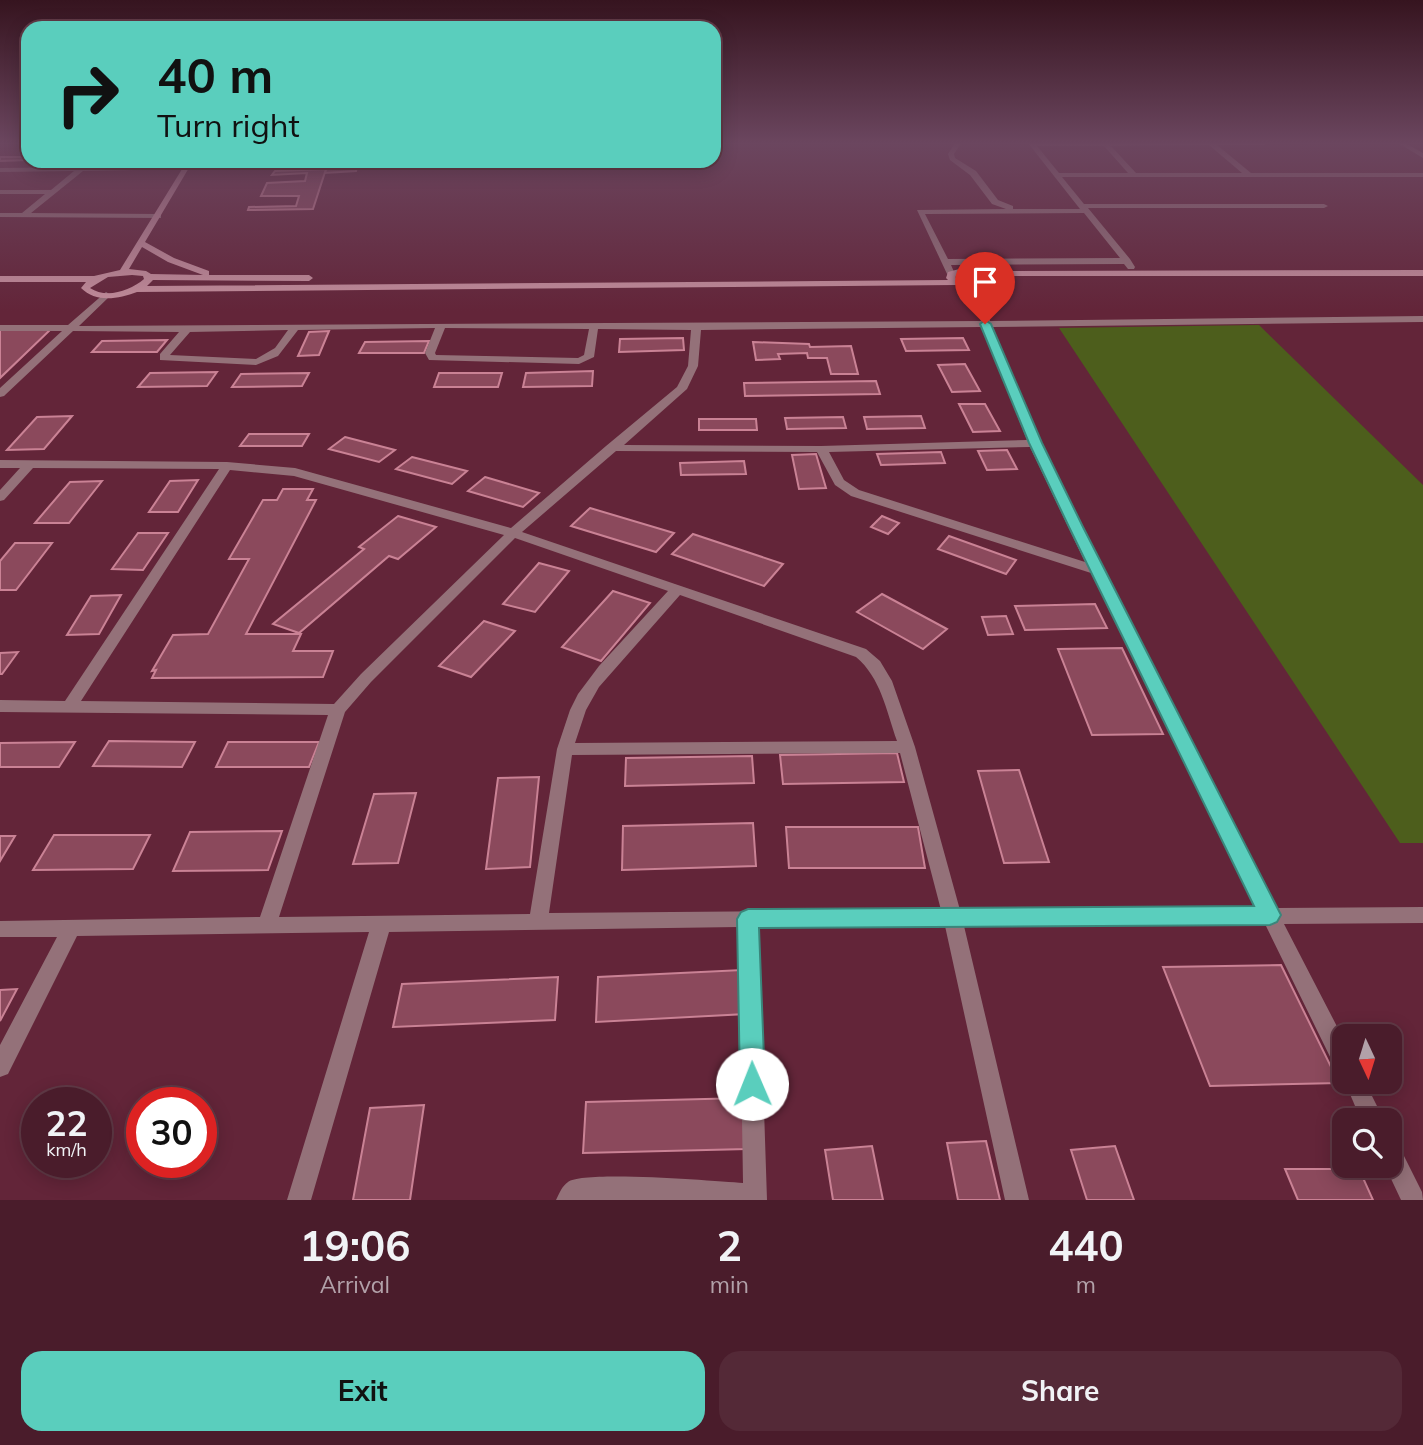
<!DOCTYPE html>
<style>
body{margin:0;font-family:Mulish,sans-serif;background:#542937;color:#f1f3f6;height:100vh;display:flex;flex-direction:column;font-size:26px;white-space:nowrap}
*{box-sizing:border-box;margin:0}
p{font-size:23px;color:#b2a1a9}
.icon{flex:none;width:38px;height:38px;fill:none;stroke:currentColor;stroke-width:2;stroke-linecap:round;stroke-linejoin:round}
.map{position:relative;height:1200px;overflow:hidden}
.drawer{display:flex;flex-direction:column;background:#4a1c2b;flex:1}
.drawer>*{flex:none}
.hud{position:absolute;left:21px;top:21px;width:700px;height:147px;border-radius:21px;box-shadow:0 4px 18px #0003,0 0 0 2px #613a47;background:#5acebd;color:#111;overflow:hidden}
.needle{width:46px;rotate:176deg}
.fabs{position:absolute;left:1332px;top:1024px;display:grid;gap:14px}
.fabs a{display:grid;place-items:center;width:70px;height:70px;border-radius:14px;background:#4a1c2b;box-shadow:0 4px 18px #0003,0 0 0 2px #613a47;font-size:35px}
.speed{position:absolute;left:21px;top:1087px;display:flex;gap:14px;font-size:35px;font-weight:700;text-align:center}
.speed>*{display:grid;place-content:center;width:91px;height:91px;border-radius:50%;background:#4a1c2b;box-shadow:0 4px 18px #0003,0 0 0 2px #613a47;line-height:1}
.speed small{font-size:18px;font-weight:400}
.speed .limit{border:10px solid #d22;background:#fff;color:#111}
.pin{position:absolute;display:grid;place-items:center;width:60px;height:60px;color:#fff;margin:-72px -30px;border-radius:50% 50% 50% 0;rotate:-45deg;box-shadow:0 0 7px #0007}
.pin .icon{rotate:45deg}
.me{position:absolute;width:77px;margin:-38px;rotate:359deg;stroke-linejoin:round;filter:drop-shadow(0 0 5px #0008)}
.turn{display:flex;align-items:center;gap:24px;height:147px;padding:0 21px;font-size:32px}
.turn .icon{width:91px;height:91px;stroke-width:2.5}
.turn b{display:block;font-size:49px;line-height:60px}
.eta{display:flex;justify-content:space-evenly;align-items:center;height:119px;text-align:center}
.eta b{font-size:42px;font-weight:700;line-height:49px}
.action{display:flex;gap:14px;margin-top:auto;padding:14px 21px}
.action a{flex:1;height:80px;border-radius:21px;background:#5acebd;color:#111;font-size:28px;font-weight:700;line-height:80px;text-align:center}
.action a+a{background:#542937;color:#f1f3f6}
.map>svg:first-child{display:block}
</style>
<div class="map">
<svg width="1423" height="1200" viewBox="0 0 1423 1200">
<rect width="100%" height="100%" fill="#632539"/>
<path fill="#4d5e1c" d="M 1259,325 L 1423,485 L 1423,843 L 1400,843 L 1059,328 Z"/>
<g fill="#8b495c" stroke="#ca8295" stroke-width="2">
<path d="M 0,157 L 28,157 L 28,160 L 0,161 Z"/>
<path d="M 337,161 L 358,161 L 356,171 L 325,173 L 327,166 L 335,166 Z"/>
<path d="M 326,169 L 313,209 L 248,210 L 249,207 L 296,206 L 299,196 L 261,196 L 267,183 L 305,181 L 307,173 L 272,175 L 275,171 Z"/>
<path d="M 0,329 L 51,329 L 0,378 Z"/>
<path d="M 329,331 L 319,355 L 298,356 L 309,332 Z"/>
<path d="M 683,338 L 684,350 L 619,352 L 620,339 Z"/>
<path d="M 963,338 L 969,350 L 906,351 L 901,339 Z"/>
<path d="M 167,340 L 157,352 L 92,352 L 102,341 Z"/>
<path d="M 429,341 L 424,353 L 359,353 L 365,342 Z"/>
<path d="M 753,342 L 809,344 L 810,347 L 851,346 L 858,374 L 831,374 L 827,358 L 808,358 L 807,353 L 778,354 L 780,359 L 756,360 Z"/>
<path d="M 965,364 L 980,391 L 952,392 L 938,365 Z"/>
<path d="M 593,371 L 592,386 L 523,387 L 526,373 Z"/>
<path d="M 217,372 L 207,386 L 138,387 L 150,373 Z"/>
<path d="M 309,373 L 302,386 L 232,387 L 241,374 Z"/>
<path d="M 439,373 L 502,373 L 498,387 L 434,387 Z"/>
<path d="M 876,381 L 880,394 L 745,396 L 744,383 Z"/>
<path d="M 959,404 L 985,404 L 1000,431 L 973,432 Z"/>
<path d="M 72,416 L 44,449 L 7,450 L 37,417 Z"/>
<path d="M 921,416 L 925,428 L 867,429 L 864,417 Z"/>
<path d="M 843,417 L 846,428 L 787,429 L 785,418 Z"/>
<path d="M 699,419 L 756,419 L 757,430 L 699,430 Z"/>
<path d="M 249,434 L 309,434 L 302,446 L 240,446 Z"/>
<path d="M 345,437 L 395,450 L 379,462 L 329,449 Z"/>
<path d="M 1007,450 L 1017,469 L 987,470 L 978,451 Z"/>
<path d="M 941,452 L 945,463 L 881,465 L 877,454 Z"/>
<path d="M 816,454 L 826,488 L 799,489 L 792,455 Z"/>
<path d="M 412,457 L 467,471 L 452,484 L 396,469 Z"/>
<path d="M 744,461 L 746,474 L 681,475 L 680,463 Z"/>
<path d="M 485,477 L 539,493 L 523,507 L 468,491 Z"/>
<path d="M 198,480 L 178,512 L 149,512 L 170,481 Z"/>
<path d="M 102,481 L 69,523 L 35,523 L 70,482 Z"/>
<path d="M 283,489 L 313,489 L 307,500 L 316,500 L 246,634 L 301,634 L 293,651 L 333,651 L 323,677 L 152,678 L 156,670 L 152,671 L 173,635 L 208,634 L 249,559 L 229,559 L 263,500 L 277,500 Z"/>
<path d="M 590,508 L 674,533 L 656,552 L 571,526 Z"/>
<path d="M 398,516 L 436,527 L 398,559 L 389,556 L 299,633 L 273,624 L 364,549 L 359,547 Z"/>
<path d="M 882,516 L 899,523 L 888,534 L 871,527 Z"/>
<path d="M 138,533 L 168,533 L 143,570 L 112,569 Z"/>
<path d="M 693,534 L 783,564 L 764,586 L 672,554 Z"/>
<path d="M 949,536 L 1016,560 L 1006,574 L 938,549 Z"/>
<path d="M 15,543 L 52,543 L 16,590 L 0,590 L 0,561 Z"/>
<path d="M 539,563 L 569,571 L 535,612 L 503,604 Z"/>
<path d="M 613,591 L 650,603 L 601,661 L 562,647 Z"/>
<path d="M 882,594 L 947,629 L 923,649 L 857,612 Z"/>
<path d="M 121,595 L 99,634 L 67,635 L 91,596 Z"/>
<path d="M 1095,604 L 1107,628 L 1025,630 L 1015,606 Z"/>
<path d="M 1006,616 L 1013,634 L 988,635 L 982,617 Z"/>
<path d="M 484,621 L 515,631 L 471,677 L 439,666 Z"/>
<path d="M 1122,648 L 1163,734 L 1092,735 L 1058,649 Z"/>
<path d="M 18,652 L 2,674 L 0,674 L 0,653 Z"/>
<path d="M 109,741 L 195,742 L 182,767 L 93,766 Z"/>
<path d="M 75,742 L 59,767 L 0,767 L 0,743 Z"/>
<path d="M 228,742 L 319,742 L 309,767 L 216,767 Z"/>
<path d="M 897,753 L 904,782 L 783,784 L 780,755 Z"/>
<path d="M 752,756 L 754,783 L 625,786 L 626,758 Z"/>
<path d="M 1019,770 L 1049,862 L 1004,863 L 978,771 Z"/>
<path d="M 539,777 L 530,867 L 486,869 L 498,778 Z"/>
<path d="M 416,793 L 398,863 L 353,864 L 374,794 Z"/>
<path d="M 753,823 L 756,866 L 622,870 L 623,826 Z"/>
<path d="M 786,827 L 918,827 L 925,868 L 789,868 Z"/>
<path d="M 282,831 L 268,870 L 173,871 L 190,832 Z"/>
<path d="M 54,835 L 150,835 L 133,869 L 33,870 Z"/>
<path d="M 0,836 L 15,836 L 0,861 Z"/>
<path d="M 1281,965 L 1339,1083 L 1210,1086 L 1163,967 Z"/>
<path d="M 742,970 L 746,1014 L 596,1022 L 598,977 Z"/>
<path d="M 558,977 L 555,1020 L 393,1027 L 402,984 Z"/>
<path d="M 17,989 L 0,1021 L 0,990 Z"/>
<path d="M 744,1098 L 747,1149 L 583,1153 L 586,1102 Z"/>
<path d="M 424,1105 L 410,1200 L 353,1200 L 370,1108 Z"/>
<path d="M 986,1141 L 1000,1200 L 958,1200 L 947,1143 Z"/>
<path d="M 872,1146 L 883,1200 L 833,1200 L 825,1150 Z"/>
<path d="M 1115,1146 L 1134,1200 L 1087,1200 L 1071,1150 Z"/>
<path d="M 1285,1169 L 1359,1169 L 1373,1200 L 1298,1200 Z"/>
</g>
<g fill="none" stroke-linecap="round" stroke-linejoin="round">
<g fill="#947179" fill-rule="evenodd">
<path d="M 955,143 L 961,143 L 954,154 L 955,158 L 976,171 L 998,200 L 1013,206 L 1013,209 L 1080,209 L 1028,143 L 1267,143 L 1264,145 L 1217,145 L 1251,173 L 1423,173 L 1423,177 L 1062,177 L 1084,204 L 1324,204 L 1328,206 L 1324,208 L 1088,208 L 1130,259 L 1135,267 L 1134,269 L 1128,269 L 1124,264 L 951,265 L 955,274 L 951,277 L 948,276 L 917,210 L 1006,209 L 992,204 L 970,175 L 950,160 L 948,154 ZM 1209,145 L 1242,173 L 1136,173 L 1111,146 ZM 1037,146 L 1104,146 L 1128,173 L 1059,173 ZM 1084,213 L 1120,258 L 948,259 L 925,214 Z"/>
<path d="M 1398,143 L 1405,143 L 1423,153 L 1423,158 Z"/>
<path d="M 186,166 L 188,169 L 83,171 L 31,213 L 158,214 L 161,214 L 161,218 L 0,217 L 0,213 L 22,213 L 45,194 L 0,194 L 0,190 L 51,190 L 74,171 L 0,172 L 0,168 Z"/>
<path d="M 974,283 L 978,286 L 990,321 L 1423,316 L 1423,322 L 992,327 L 1028,416 L 1068,501 L 1276,908 L 1423,907 L 1423,923 L 1284,924 L 1344,1040 L 1344,1072 L 1336,1069 L 1265,924 L 964,926 L 1029,1200 L 1005,1200 L 945,926 L 758,927 L 767,1200 L 556,1200 C 559,1194 562,1186 568,1182 C 583,1170 716,1181 743,1183 L 739,927 L 389,932 L 311,1200 L 287,1200 L 369,932 L 77,936 L 8,1074 L 0,1077 L 0,1045 L 57,937 L 0,937 L 0,921 L 260,917 L 328,715 L 0,712 L 0,700 L 65,701 L 219,469 L 33,468 L 4,500 L 0,501 L 0,490 L 20,468 L 0,468 L 0,460 L 227,462 L 295,468 L 511,528 L 606,446 L 677,387 L 688,366 L 691,330 L 598,329 L 594,357 L 579,364 L 429,360 L 425,353 L 435,328 L 298,330 L 278,356 L 256,365 L 160,360 L 160,354 L 179,332 L 73,331 L 4,396 L 0,397 L 0,388 L 62,331 L 0,331 L 0,325 L 68,325 L 106,292 L 111,295 L 109,297 L 79,326 L 981,321 L 970,286 ZM 982,327 L 1027,440 L 821,446 L 624,445 L 687,389 L 698,366 L 701,330 ZM 445,328 L 589,329 L 584,355 L 578,358 L 436,355 L 435,353 ZM 288,330 L 275,348 L 256,359 L 170,355 L 190,332 ZM 1030,447 L 1085,562 L 859,490 L 844,480 L 829,452 ZM 616,451 L 817,452 L 835,485 L 851,496 L 1091,573 L 1257,908 L 960,910 L 915,747 L 892,681 L 880,661 L 866,649 L 522,532 ZM 230,470 L 294,476 L 504,535 L 361,674 L 334,704 L 81,701 ZM 515,538 L 668,591 L 599,666 L 578,694 L 570,710 L 557,749 L 530,914 L 279,917 L 345,712 L 371,682 ZM 680,595 L 856,657 C 881,678 886,710 897,741 L 575,743 L 586,710 L 599,687 ZM 900,753 L 941,910 L 549,913 L 572,755 Z"/>
<path d="M 1344,1080 L 1365,1082 L 1384,1120 L 1361,1120 Z"/>
<path d="M 1390,1141 L 1398,1144 L 1422,1192 L 1423,1200 L 1401,1200 L 1385,1166 L 1390,1166 Z"/>
</g>
<path fill="#c38d9b" fill-rule="evenodd" d="M 187,161 L 193,161 L 145,242 L 174,258 L 209,271 L 209,275 L 309,275 L 313,278 L 309,281 L 153,280 L 147,286 L 948,280 L 946,278 L 948,272 L 963,268 L 977,271 L 1423,270 L 1423,276 L 991,276 L 991,283 L 974,289 L 956,285 L 137,292 C 118,299 96,303 81,288 L 86,282 L 0,282 L 0,276 L 94,276 L 120,270 ZM 142,247 L 168,262 L 203,275 L 151,274 L 146,271 L 129,269 ZM 963,274 L 983,278 L 983,280 L 969,283 L 955,277 ZM 132,275 L 143,276 L 144,279 C 130,291 106,299 90,288 L 108,277 Z"/>
</g>
<linearGradient id="sky" x2="0" y2="1"><stop stop-color="#36141f"/><stop offset="0.46" stop-color="#6b465f"/><stop offset="1" stop-color="#6b465f" stop-opacity="0"/></linearGradient>
<rect width="1423" height="311" fill="url(#sky)"/>
<path fill="#5acebd" stroke="#3a867b" stroke-width="2" d="M 985,320 L 991,324 L 1042,443 L 1083,527 L 1281,915 L 1277,922 L 1270,925 L 759,928 L 765,1084 L 761,1093 L 752,1096 L 743,1093 L 740,1084 L 737,919 L 741,912 L 748,909 L 1254,906 L 1069,527 L 1029,443 L 980,324 Z"/>
</svg>
<div class="fabs">
<a><svg class="needle" viewBox="-14 -14 28 28"><path d="M0-13l5 13h-10z" fill="#e53935"/><path d="M0 13l5-13h-10z" fill="#b2a1a9"/></svg></a>
<a><svg class="icon" aria-label="search" viewBox="0 0 24 24"><circle cx="10" cy="10" r="6"/><path d="M15 15l6 6"/></svg></a>
</div>
<div class="speed"><div>22<small>km/h</small></div><div class="limit">30</div></div>
<div class="pin" style="left:985px;top:324px;background:#d93025"><svg class="icon" aria-label="arrive" viewBox="0 0 24 24"><path d="M6 21V4h12l-3 4 3 4H6"/></svg></div>
<svg class="me" style="left:752px;top:1084px" viewBox="-20 -20 40 40"><circle r="19" fill="#fff"/><path d="M0-13L10 11 0 6-10 11z" fill="#5acebd"/></svg>
<div class="hud">
<div class="turn"><svg class="icon" aria-label="right" viewBox="0 0 24 24"><path d="M7 20v-9h11M14 6l5 5-5 5"/></svg><div><b>40 m</b>Turn right</div></div>
</div>
</div>
<section class="drawer">
<div class="eta">
<div><b>19:06</b><p>Arrival</p></div>
<div><b>2</b><p>min</p></div>
<div><b>440</b><p>m</p></div>
</div>
<div class="action"><a>Exit</a><a>Share</a></div>
</section>
